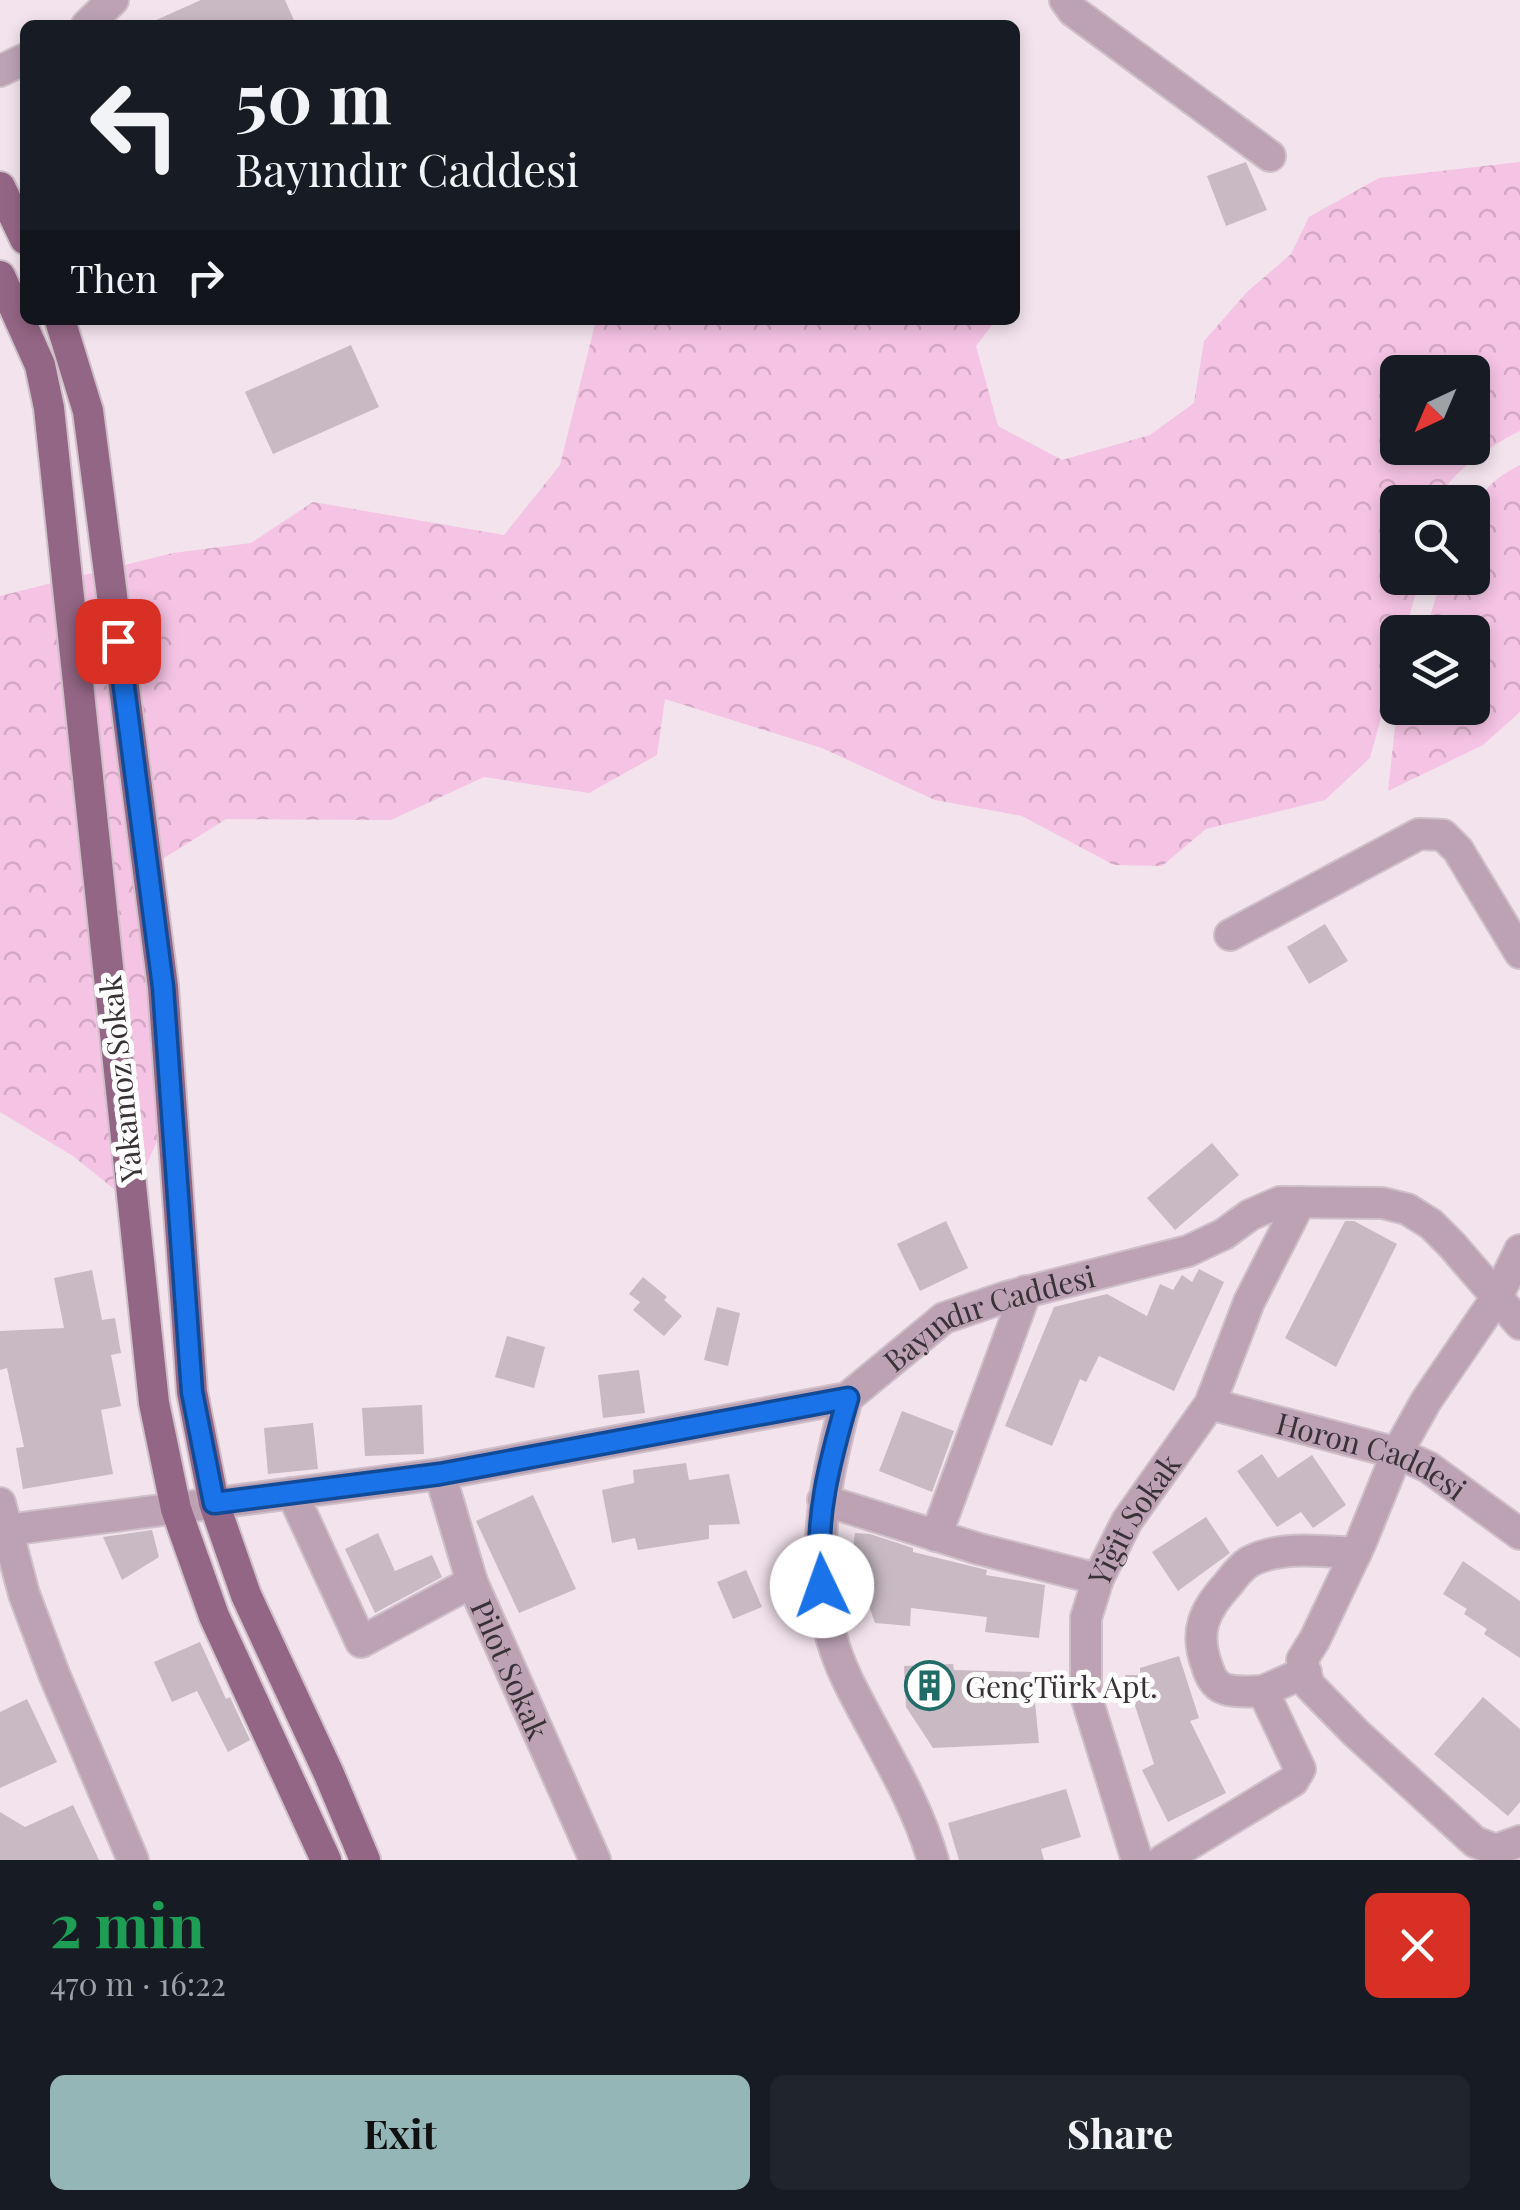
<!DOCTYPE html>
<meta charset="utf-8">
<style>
body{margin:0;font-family:"Playfair Display",serif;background:#20242c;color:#f1f3f6;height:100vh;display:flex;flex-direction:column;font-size:38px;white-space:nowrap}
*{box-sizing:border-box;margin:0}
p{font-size:32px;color:#9ea1a6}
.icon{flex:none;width:55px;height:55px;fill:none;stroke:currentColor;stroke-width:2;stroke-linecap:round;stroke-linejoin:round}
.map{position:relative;height:1860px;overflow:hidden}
.sheet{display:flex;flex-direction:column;background:#171b24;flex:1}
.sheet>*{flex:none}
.hud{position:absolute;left:20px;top:20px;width:1000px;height:305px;border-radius:15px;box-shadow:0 5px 15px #0003;background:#171b24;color:#f1f3f6;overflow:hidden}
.needle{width:65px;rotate:224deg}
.controls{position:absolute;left:1380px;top:355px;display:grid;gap:20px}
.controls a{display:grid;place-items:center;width:110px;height:110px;border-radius:15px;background:#171b24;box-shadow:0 5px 15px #0003;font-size:50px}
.pin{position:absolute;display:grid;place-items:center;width:85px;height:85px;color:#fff;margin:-42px;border-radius:20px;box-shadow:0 5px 15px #0006}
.me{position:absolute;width:110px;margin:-55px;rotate:357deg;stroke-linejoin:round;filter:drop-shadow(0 0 8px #0008)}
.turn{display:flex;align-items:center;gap:35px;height:210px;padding:0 50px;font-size:45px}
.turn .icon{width:130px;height:130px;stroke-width:2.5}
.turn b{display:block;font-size:70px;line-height:85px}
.then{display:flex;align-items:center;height:95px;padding:0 50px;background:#0003;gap:20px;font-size:38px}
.round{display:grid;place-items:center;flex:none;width:105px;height:105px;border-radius:15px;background:#20242c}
.overview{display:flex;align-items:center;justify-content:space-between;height:170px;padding:0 50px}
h1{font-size:60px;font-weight:700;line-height:75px;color:#1e9e55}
.button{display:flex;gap:20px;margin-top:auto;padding:20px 50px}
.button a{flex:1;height:115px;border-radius:15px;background:#94b6b6;color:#111;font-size:40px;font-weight:700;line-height:115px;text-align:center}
.button a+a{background:#20242c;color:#f1f3f6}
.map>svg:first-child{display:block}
</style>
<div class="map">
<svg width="1520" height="1860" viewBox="0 0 1520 1860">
<defs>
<pattern id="forest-crowns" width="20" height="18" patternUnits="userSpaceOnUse" patternTransform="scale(2.5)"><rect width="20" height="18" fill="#f5c3e4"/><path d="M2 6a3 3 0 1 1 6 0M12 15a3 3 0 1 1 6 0" fill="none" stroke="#d3a8c4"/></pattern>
</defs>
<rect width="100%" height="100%" fill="#f3e3ed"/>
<g fill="url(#forest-crowns)" fill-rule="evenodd">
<path d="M 1520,162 L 1520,431 C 1493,444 1447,473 1439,502 L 1398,502 L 1398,578 L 1420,578 L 1405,632 L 1398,632 L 1397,659 L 1370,758 L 1325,800 L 1206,829 L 1162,866 L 1114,865 L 1022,816 L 935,800 L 822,748 L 665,699 L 657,755 L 589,793 L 484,777 L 391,820 L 226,819 L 153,865 L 151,1010 L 158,1139 L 130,1202 L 73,1156 L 0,1112 L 0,596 L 173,553 L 251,543 L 313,502 L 504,535 L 560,465 L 596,320 L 996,320 L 976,346 L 998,426 L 1062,460 L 1150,435 L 1194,403 L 1204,341 L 1247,292 L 1291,254 L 1309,217 L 1379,178 ZM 1398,372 L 1472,372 L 1472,448 L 1398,448 Z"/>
<path d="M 1520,465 L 1520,712 L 1483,745 L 1388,791 L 1395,727 L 1401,708 L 1472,708 L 1472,632 L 1425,632 L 1442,578 L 1472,578 C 1472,522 1464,493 1520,465 Z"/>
</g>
<g fill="#c8b9c3">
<path d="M 201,0 L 285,0 L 296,25 L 145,25 Z"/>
<path d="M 1246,162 L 1267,210 L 1226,226 L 1207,176 Z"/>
<path d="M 351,345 L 379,407 L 273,454 L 245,392 Z"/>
<path d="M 1325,924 L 1348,961 L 1309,984 L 1287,947 Z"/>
<path d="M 1212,1143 L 1239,1175 L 1175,1230 L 1147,1198 Z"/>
<path d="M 946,1221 L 968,1268 L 920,1291 L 897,1244 Z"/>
<path d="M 1345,1221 L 1354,1221 L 1397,1244 L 1336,1367 L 1285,1338 Z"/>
<path d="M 1199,1269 L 1224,1282 L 1174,1391 L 1099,1356 L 1086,1382 L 1080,1379 L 1052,1446 L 1005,1426 L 1054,1307 L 1107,1294 L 1147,1316 L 1160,1284 L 1173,1290 L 1182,1275 L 1192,1282 Z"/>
<path d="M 92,1270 L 102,1320 L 115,1318 L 121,1353 L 111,1355 L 121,1406 L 101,1410 L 113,1474 L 23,1489 L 16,1448 L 24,1447 L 7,1368 L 0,1370 L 0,1331 L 64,1328 L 54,1278 Z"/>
<path d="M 643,1277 L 667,1297 L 664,1300 L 682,1316 L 664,1336 L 633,1310 L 640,1302 L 629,1294 Z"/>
<path d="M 717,1307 L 740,1313 L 728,1366 L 704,1360 Z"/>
<path d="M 507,1336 L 545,1347 L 534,1388 L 495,1377 Z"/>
<path d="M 639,1370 L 645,1413 L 603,1418 L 598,1375 Z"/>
<path d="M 422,1405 L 424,1454 L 365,1456 L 362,1408 Z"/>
<path d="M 902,1411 L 954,1431 L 932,1492 L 879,1471 Z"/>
<path d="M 313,1423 L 318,1469 L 268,1474 L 264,1428 Z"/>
<path d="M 1262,1454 L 1278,1478 L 1312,1455 L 1346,1505 L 1313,1528 L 1301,1512 L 1277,1527 L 1237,1471 Z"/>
<path d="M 686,1463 L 689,1480 L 729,1474 L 740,1524 L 709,1525 L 709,1539 L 638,1550 L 635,1538 L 612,1543 L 602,1490 L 634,1483 L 633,1470 Z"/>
<path d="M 533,1495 L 576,1589 L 519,1613 L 476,1521 Z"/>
<path d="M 1206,1517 L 1230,1553 L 1178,1591 L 1152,1552 Z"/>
<path d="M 152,1530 L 159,1557 L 122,1580 L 103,1537 Z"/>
<path d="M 378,1533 L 395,1571 L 432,1555 L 442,1577 L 375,1613 L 345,1549 Z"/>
<path d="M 855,1533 L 870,1534 L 913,1548 L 913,1552 L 987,1570 L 986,1575 L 1045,1585 L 1039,1638 L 985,1632 L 987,1617 L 911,1608 L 910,1626 L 875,1623 L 852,1558 Z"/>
<path d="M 1463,1561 L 1520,1601 L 1520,1658 L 1484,1634 L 1487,1629 L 1464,1614 L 1467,1609 L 1443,1594 Z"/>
<path d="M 746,1570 L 762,1607 L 733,1619 L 717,1582 Z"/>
<path d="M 200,1642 L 226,1699 L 230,1697 L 250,1740 L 228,1752 L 197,1691 L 172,1702 L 154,1662 Z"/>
<path d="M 1179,1656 L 1199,1718 L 1190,1721 L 1226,1793 L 1168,1822 L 1142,1770 L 1154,1764 L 1125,1675 L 1140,1675 L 1140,1668 Z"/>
<path d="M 953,1664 L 954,1670 L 1032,1672 L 1039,1743 L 933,1748 L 906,1707 L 904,1666 Z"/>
<path d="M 1483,1697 L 1520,1729 L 1520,1802 L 1508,1816 L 1434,1754 Z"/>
<path d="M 27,1699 L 57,1762 L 0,1788 L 0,1712 Z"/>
<path d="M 1066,1789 L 1081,1837 L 1041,1849 L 1044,1860 L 959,1860 L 948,1823 Z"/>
<path d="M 73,1805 L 99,1860 L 0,1860 L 0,1812 L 25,1827 Z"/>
</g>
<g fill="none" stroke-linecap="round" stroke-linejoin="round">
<defs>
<g id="minor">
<path d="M 1065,0 L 1073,11 L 1270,156"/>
<path d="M 87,25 L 113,0"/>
<path d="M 0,71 L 25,59"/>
<path d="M 1230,935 L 1419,834 L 1443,835 L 1458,850 L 1520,953"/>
<path d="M 1520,1250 L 1497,1297 L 1426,1401 L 1397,1453 L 1361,1542 L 1315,1639 L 1302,1660 L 1309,1685 L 1356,1733 L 1475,1842 L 1496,1850 L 1520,1841"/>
<path d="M 847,1398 C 821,1492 803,1589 848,1681 C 878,1742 914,1795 933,1860"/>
<path id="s1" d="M 1210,1404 L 1397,1453 L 1428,1467 L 1520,1534"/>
<path id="s2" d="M 440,1474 L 472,1582 L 595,1860"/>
<path d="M 292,1493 L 361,1642 L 472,1582"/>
<path d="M 823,1500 L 979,1549 L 1098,1579"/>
<path d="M 0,1503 L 24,1594 L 54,1674 L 133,1860"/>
<path id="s3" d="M 0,1531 L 440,1474 L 847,1398 L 944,1318 L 1006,1297 L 1188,1251 L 1224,1234 L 1250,1215 L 1280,1202 L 1382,1203 L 1407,1209 L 1431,1224 L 1452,1245 L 1520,1324"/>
<path d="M 936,1536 L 1026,1291"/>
<path d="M 1263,1691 C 1252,1691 1236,1693 1225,1689 C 1215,1686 1210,1676 1207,1666 C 1194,1632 1204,1610 1228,1584 C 1234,1576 1241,1567 1249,1562 C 1280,1545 1322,1551 1356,1553"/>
<path id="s4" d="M 1137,1860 L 1086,1696 L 1086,1618 L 1098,1579 L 1127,1521 L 1210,1404 L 1249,1302 L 1300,1202"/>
<path d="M 1163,1860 L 1293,1781 L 1300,1769 L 1263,1691 L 1306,1672"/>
</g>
<g id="major">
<path d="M 0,187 L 25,239"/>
<path d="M 0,276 L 40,365 L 49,408 L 154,1403 L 176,1509 L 214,1616 L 326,1860"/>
<path d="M 60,320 L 88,411 L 163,987 L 192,1392 L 214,1503 L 246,1595 L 329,1774 L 365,1860"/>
</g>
</defs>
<use href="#minor" stroke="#cebfc8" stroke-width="34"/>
<use href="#major" stroke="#cebfc8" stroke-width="34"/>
<use href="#minor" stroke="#bca2b3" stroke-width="30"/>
<use href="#major" stroke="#946685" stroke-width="30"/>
</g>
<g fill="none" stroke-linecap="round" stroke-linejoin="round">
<defs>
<path id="route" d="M 118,641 L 163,987 L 192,1392 L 214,1503 L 440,1474 L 848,1398 C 830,1460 813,1522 822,1586"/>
</defs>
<use href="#route" stroke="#114b97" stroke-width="25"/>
<use href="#route" stroke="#1a73e8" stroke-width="18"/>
</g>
<defs>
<symbol id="building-ring" viewBox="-11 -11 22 22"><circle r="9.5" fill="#fff" stroke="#226c67" stroke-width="1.5"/><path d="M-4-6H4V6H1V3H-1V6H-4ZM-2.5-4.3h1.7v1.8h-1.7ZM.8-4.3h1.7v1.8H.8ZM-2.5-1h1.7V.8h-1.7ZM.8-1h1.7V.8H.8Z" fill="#226c67"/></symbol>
</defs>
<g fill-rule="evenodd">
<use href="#building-ring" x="902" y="1658" width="55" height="55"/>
</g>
<g text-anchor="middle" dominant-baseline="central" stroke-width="10" stroke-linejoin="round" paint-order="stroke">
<g font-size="30" fill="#383135" stroke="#fff">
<text transform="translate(120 1079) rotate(-96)">Yakamoz Sokak</text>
<text stroke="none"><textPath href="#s3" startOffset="1025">Bayındır Caddesi</textPath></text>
<text stroke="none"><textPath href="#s1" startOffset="170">Horon Caddesi</textPath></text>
<text stroke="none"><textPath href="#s4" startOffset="360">Yiğit Sokak</textPath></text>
<text stroke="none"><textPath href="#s2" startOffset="208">Pilot Sokak</textPath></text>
</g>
<g font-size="30" fill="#383135" stroke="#fff" text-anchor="start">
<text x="965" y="1686">GençTürk Apt.</text>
</g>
</g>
</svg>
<div class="controls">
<a><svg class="needle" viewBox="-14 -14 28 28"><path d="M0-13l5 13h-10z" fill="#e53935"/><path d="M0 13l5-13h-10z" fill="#9ea1a6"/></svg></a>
<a><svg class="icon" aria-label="search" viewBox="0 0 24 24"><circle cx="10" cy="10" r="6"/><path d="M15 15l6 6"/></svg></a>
<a><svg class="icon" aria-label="layers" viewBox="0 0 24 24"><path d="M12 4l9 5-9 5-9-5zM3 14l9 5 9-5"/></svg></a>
</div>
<div class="pin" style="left:118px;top:641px;background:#d93025"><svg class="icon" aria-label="arrive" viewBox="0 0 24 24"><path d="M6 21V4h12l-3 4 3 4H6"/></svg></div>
<svg class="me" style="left:822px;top:1586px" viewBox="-20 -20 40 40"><circle r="19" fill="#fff"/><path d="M0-13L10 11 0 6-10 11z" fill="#1a73e8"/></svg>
<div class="hud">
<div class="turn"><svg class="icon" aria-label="left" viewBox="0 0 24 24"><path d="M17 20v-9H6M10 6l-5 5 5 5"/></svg><div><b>50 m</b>Bayındır Caddesi</div></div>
<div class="then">Then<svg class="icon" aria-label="right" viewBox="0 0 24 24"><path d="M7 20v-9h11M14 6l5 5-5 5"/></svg></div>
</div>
</div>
<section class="sheet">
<div class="overview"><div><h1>2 min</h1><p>470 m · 16:22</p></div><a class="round" style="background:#d93025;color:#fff"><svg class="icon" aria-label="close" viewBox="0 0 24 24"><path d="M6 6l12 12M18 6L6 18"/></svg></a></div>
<div class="button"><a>Exit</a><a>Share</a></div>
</section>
